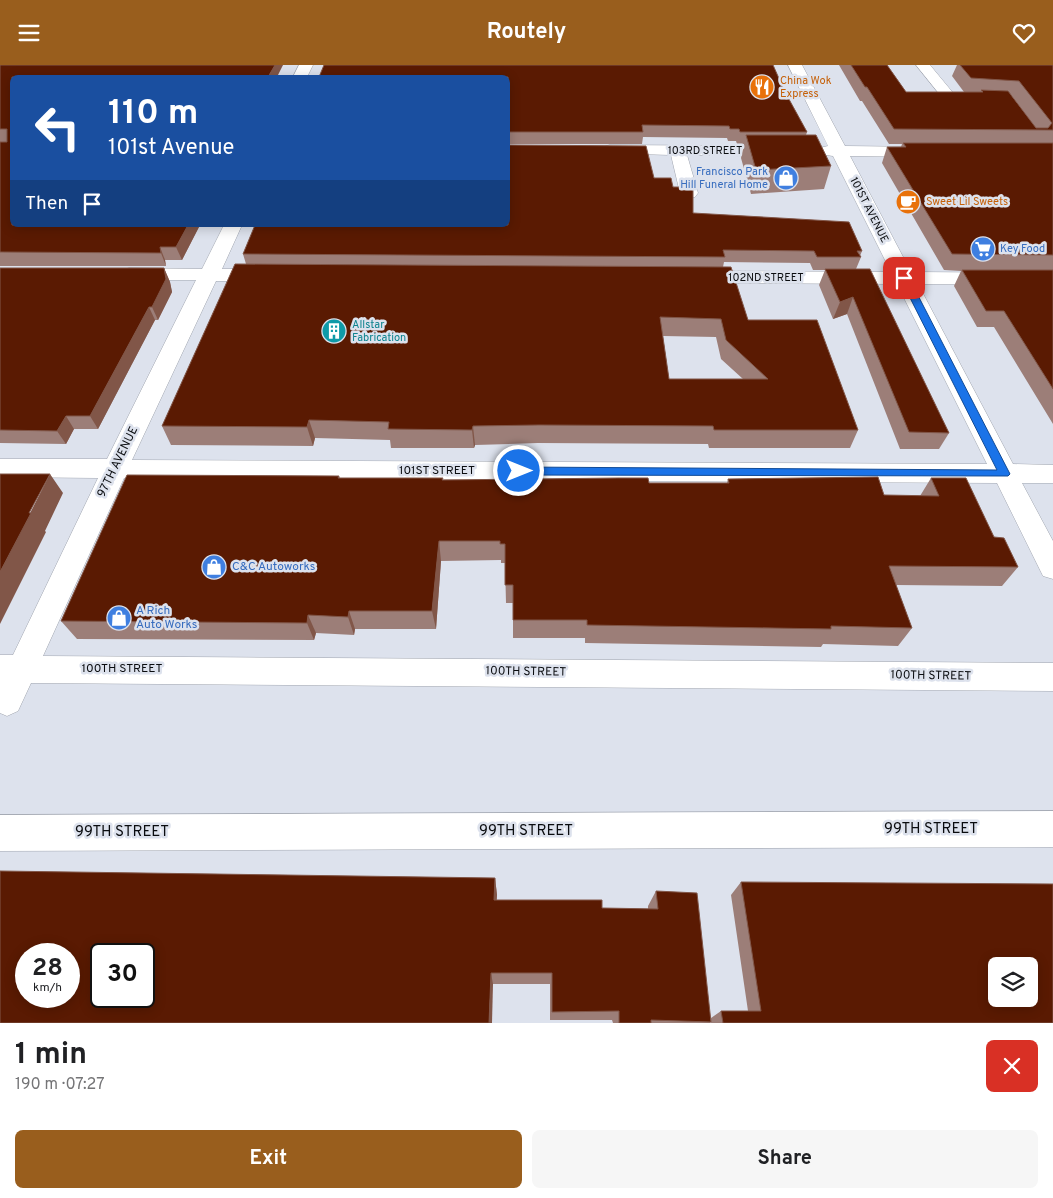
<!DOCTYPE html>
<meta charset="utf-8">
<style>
body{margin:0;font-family:Overpass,sans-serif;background:#f6f6f6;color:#202124;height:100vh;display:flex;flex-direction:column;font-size:19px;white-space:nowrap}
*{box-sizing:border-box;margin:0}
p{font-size:16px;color:#757577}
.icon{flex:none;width:28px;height:28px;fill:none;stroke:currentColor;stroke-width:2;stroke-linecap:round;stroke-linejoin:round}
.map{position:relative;height:958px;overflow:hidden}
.drawer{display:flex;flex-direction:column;background:#fff;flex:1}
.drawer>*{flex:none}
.top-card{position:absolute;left:10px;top:10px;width:500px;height:152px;border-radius:8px;box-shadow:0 2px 12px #0003;background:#1a4fa0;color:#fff;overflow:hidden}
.fabs{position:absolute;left:988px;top:892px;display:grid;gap:10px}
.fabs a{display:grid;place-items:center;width:50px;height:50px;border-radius:8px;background:#fff;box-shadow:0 2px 12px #0003;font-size:25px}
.speed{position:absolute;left:15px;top:878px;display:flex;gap:10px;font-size:25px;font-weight:700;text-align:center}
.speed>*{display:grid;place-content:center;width:65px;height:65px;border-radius:50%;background:#fff;box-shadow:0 2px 12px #0003;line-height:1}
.speed small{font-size:12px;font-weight:400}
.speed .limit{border:2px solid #111;border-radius:8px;background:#fff;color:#111}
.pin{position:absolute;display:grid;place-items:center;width:42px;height:42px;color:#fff;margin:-21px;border-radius:10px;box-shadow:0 2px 8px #0006}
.me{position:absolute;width:55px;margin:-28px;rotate:90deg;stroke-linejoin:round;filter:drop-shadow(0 0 4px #0008)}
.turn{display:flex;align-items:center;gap:18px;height:105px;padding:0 15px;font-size:22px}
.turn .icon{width:65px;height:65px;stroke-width:2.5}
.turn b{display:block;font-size:35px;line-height:42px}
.then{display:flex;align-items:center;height:48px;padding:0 15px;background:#0003;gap:10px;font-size:19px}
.round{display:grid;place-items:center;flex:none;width:52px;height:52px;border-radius:8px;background:#f6f6f6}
.summary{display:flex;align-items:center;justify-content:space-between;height:85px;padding:0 15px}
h1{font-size:30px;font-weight:700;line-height:38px}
.action{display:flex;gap:10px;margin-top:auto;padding:10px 15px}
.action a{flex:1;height:58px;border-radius:8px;background:#995e1d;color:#fff;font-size:20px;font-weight:700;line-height:58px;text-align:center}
.action a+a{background:#f6f6f6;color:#202124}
header{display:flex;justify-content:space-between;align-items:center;height:65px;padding:0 15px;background:#995e1d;color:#fff;font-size:22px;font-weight:700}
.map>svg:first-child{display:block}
</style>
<header><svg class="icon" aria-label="menu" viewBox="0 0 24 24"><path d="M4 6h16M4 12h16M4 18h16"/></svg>Routely<svg class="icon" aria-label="heart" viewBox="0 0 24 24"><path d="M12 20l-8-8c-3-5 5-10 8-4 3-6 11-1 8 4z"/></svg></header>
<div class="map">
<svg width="1053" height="958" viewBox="0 0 1053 958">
<rect width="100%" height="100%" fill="#dde2ed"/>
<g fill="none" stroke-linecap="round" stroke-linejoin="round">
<defs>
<g id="minor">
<path d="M 299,0 L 313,0 L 307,12 L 293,12 Z"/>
<path d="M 788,0 L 802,0 L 845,81 L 924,82 L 930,83 L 932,87 L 930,91 L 924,92 L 850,91 L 911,207 L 1053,208 L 1053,220 L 918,219 L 1013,399 L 1053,400 L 1053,418 L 1022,418 L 1053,476 L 1053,514 L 1043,511 L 997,418 L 124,413 L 43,591 L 1053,598 L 1053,626 L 31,618 L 18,646 L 7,651 L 0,648 L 0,590 L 13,590 L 98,413 L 0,412 L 0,394 L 107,394 L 196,215 L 129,215 L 122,213 L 119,209 L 122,205 L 129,203 L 202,204 L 224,160 L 242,160 L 222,204 L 266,204 L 273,206 L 276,210 L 273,214 L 266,216 L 216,216 L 132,395 L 987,399 L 897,219 L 696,218 L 689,216 L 686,212 L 689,208 L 696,206 L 891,207 L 833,91 L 819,89 L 817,86 L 819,83 L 828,81 Z"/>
<path d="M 916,0 L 930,0 L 954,29 L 984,31 L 987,34 L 984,37 L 979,39 L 945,36 Z"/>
<path d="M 610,80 L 779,81 L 785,83 L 787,86 L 785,89 L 779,91 L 687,90 L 698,128 L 695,132 L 689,133 L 683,132 L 680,128 L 671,90 L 604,88 L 602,85 L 604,82 Z"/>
<path d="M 1053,746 L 1053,782 L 0,786 L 0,750 Z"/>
</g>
</defs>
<use href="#minor" stroke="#a0a5af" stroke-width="1"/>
<use href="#minor" fill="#fff" fill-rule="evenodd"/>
</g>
<g fill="#9c7e78" fill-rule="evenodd">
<path d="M 0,0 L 283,0 L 12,160 L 200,160 L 182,195 L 165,195 L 166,201 L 0,201 Z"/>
<path d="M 839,0 L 887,0 L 906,27 L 964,27 L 952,11 L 957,0 L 1053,0 L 1053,359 L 994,262 L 977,262 L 954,221 L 961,206 L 944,205 L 882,98 L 887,82 L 901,82 L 902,79 L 889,79 L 862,36 L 860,36 ZM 1011,31 L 1012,31 L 1036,63 Z"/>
<path d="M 508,12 L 785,27 L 807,67 L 806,70 L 831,101 L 824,124 L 751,129 L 741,93 L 744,79 L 737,79 L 736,76 L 728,76 L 727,73 L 643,72 L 642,79 L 508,79 Z"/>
<path d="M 654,113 L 673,122 L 693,148 L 862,186 L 860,191 L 861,192 L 856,204 L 949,368 L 939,384 L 900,384 L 847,249 L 833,254 L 819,220 L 825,205 L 813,205 L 810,198 L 724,197 L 723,202 L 748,255 L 858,365 L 850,383 L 709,383 L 708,379 L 538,378 L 475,380 L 474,383 L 391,383 L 390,375 L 315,373 L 313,381 L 171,380 L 162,361 L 246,199 L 243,189 ZM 663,271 L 716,272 L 721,294 L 743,314 L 669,314 Z"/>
<path d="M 0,203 L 164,203 L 170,217 L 172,227 L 158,255 L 155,255 L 98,364 L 74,364 L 66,379 L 0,378 Z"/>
<path d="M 339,411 L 340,413 L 649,418 L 727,418 L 728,414 L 884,430 L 920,431 L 931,413 L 994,472 L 1018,502 L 1002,521 L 896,520 L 912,563 L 898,581 L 823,579 L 821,582 L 585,578 L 585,573 L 513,573 L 513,538 L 506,538 L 505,498 L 501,498 L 501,495 L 441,496 L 436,564 L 355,564 L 354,570 L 316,568 L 314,575 L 77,574 L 61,556 Z"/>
<path d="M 495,813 L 497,830 L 496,835 L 602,843 L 648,844 L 648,841 L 656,826 L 711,957 L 710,958 L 613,958 L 612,955 L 550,955 L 550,919 L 493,919 L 0,958 Z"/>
<path d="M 741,817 L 1053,958 L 711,958 L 711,953 L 721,946 L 748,946 L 731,830 Z"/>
</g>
<g fill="#815648">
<path d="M 275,0 L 283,0 L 277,12 L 268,12 Z"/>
<path d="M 188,160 L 200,160 L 182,195 L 176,182 Z"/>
<path d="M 160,182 L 165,195 L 166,201 L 161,188 Z"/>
<path d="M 164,203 L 170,217 L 172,227 L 158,255 L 152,242 Z"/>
<path d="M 853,232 L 847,249 L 833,254 L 840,237 Z"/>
<path d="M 149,242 L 155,255 L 98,364 L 90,351 Z"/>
<path d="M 66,351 L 74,364 L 66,379 L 57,366 Z"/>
<path d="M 309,355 L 315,373 L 313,381 L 307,362 Z"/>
<path d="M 473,361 L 475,380 L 474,383 L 472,365 Z"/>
<path d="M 50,409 L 63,428 L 45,466 L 46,467 L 0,559 L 0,507 Z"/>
<path d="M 439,476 L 441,496 L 436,564 L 432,546 Z"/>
<path d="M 349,546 L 355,564 L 354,570 L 348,552 Z"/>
<path d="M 308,550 L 316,568 L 314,575 L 307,558 Z"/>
<path d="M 495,813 L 497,830 L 496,850 L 494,835 Z"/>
<path d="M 491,908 L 493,919 L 492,958 L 489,958 Z"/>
</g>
<g fill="#5a1a02" stroke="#815648" fill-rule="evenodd">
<path d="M 0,0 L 275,0 L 268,12 L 12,12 L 12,160 L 188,160 L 176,182 L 160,182 L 161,188 L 0,187 L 0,77 L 7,77 L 7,64 L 0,64 Z"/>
<path d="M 324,0 L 773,0 L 785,27 L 807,67 L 740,67 L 739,64 L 730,64 L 729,61 L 642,60 L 643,67 L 508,67 L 508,12 L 319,12 Z"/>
<path d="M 851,0 L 887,0 L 906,27 L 983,27 L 981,25 L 1008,26 L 1036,63 L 1048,63 L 1052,58 L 1019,16 L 971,13 L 960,0 L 1053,0 L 1053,65 L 894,64 L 867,22 L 865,22 Z"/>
<path d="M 746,70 L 816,70 L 831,101 L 756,105 Z"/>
<path d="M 903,78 L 1053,78 L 1053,190 L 952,189 L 887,82 L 906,82 Z"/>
<path d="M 508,80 L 646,81 L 654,113 L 671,113 L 673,122 L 693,122 L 693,148 L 849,157 L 862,186 L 857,186 L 861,192 L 817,192 L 814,186 L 723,185 L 725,192 L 243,189 L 255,160 L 508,160 Z"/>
<path d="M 235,199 L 731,202 L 748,255 L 817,255 L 858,365 L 714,365 L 713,361 L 539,360 L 473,361 L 472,365 L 388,364 L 389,357 L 309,355 L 307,362 L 162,361 ZM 660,252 L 721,254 L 726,275 L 768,314 L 669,314 Z"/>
<path d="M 0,203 L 164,203 L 166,214 L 152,242 L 149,242 L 90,351 L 66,351 L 57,366 L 0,365 Z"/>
<path d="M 825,204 L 870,204 L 949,368 L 909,367 L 853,232 L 840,237 Z"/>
<path d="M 962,205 L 1053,205 L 1053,324 L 1004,246 L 986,246 Z"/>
<path d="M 0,409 L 50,409 L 29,448 L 31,448 L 0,507 Z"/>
<path d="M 127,410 L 339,411 L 338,413 L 443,413 L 442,415 L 619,413 L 648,413 L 649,418 L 729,418 L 728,414 L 878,412 L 884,430 L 939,431 L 931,413 L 966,413 L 994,472 L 1004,473 L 1018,502 L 889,501 L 912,563 L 831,561 L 831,564 L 587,560 L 587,555 L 513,555 L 513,520 L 505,520 L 505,479 L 500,479 L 500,476 L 439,476 L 432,546 L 349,546 L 348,552 L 308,550 L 307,558 L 61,556 Z"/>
<path d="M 0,806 L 495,813 L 494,835 L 602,835 L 602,843 L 658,844 L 656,826 L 697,828 L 711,957 L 651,955 L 651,958 L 619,958 L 619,946 L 552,947 L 552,908 L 491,908 L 489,958 L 0,958 ZM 26,889 L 69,889 L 69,931 L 26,931 ZM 101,889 L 144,889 L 144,931 L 101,931 Z"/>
<path d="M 741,817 L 1053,819 L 1053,958 L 723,958 L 721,946 L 761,946 ZM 996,901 L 1029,901 L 1029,934 L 996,934 Z"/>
</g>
<path fill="#1a73e8" stroke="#114b97" d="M 902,211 L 909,213 L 1010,409 L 1008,411 L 519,410 L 513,406 L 519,402 L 997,405 L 900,213 Z"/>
<defs>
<symbol id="restaurant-disc" viewBox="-11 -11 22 22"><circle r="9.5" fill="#e8710a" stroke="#dde2ed"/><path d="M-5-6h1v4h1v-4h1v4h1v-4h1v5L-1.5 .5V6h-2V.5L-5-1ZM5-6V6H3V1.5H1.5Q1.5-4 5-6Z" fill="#fff"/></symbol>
<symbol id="shop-disc" viewBox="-11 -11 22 22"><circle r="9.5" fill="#3f7fe0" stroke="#dde2ed"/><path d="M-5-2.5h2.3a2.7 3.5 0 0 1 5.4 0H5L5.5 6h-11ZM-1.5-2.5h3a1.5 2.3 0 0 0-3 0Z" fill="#fff"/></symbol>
<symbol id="cafe-disc" viewBox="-11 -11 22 22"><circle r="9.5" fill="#e8710a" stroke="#dde2ed"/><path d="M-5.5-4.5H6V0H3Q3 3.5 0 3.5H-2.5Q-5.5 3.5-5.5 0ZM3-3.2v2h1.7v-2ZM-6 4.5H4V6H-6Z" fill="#fff"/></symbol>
<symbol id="supermarket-disc" viewBox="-11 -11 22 22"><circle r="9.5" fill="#3f7fe0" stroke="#dde2ed"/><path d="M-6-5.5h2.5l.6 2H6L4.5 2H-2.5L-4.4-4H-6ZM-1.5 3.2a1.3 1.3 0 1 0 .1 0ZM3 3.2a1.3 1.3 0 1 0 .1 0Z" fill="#fff"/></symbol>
<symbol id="building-disc" viewBox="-11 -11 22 22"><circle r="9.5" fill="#0f9aa8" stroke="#dde2ed"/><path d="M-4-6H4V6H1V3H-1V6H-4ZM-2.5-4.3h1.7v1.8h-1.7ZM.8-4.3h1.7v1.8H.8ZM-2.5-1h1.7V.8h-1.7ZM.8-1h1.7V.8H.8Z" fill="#fff"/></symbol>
</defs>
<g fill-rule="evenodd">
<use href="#restaurant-disc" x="748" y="8" width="28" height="28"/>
<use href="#shop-disc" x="772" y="99" width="28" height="28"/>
<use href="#cafe-disc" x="894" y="123" width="28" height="28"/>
<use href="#supermarket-disc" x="969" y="170" width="28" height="28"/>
<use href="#building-disc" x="320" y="252" width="28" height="28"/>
<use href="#shop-disc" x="200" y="488" width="28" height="28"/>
<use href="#shop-disc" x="105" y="539" width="28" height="28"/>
</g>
<g text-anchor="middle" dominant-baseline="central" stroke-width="5" stroke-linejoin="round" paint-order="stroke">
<g font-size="11" fill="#c56008" stroke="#dde2ed" text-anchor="start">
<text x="780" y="16">China Wok<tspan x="780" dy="13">Express</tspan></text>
<text x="926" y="137">Sweet Lil Sweets</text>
</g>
<g font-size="11" fill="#0a0c0f" stroke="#dde2ed">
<text x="705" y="86">103RD STREET</text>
<text transform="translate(869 145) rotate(63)">101ST AVENUE</text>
<text x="766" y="213">102ND STREET</text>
</g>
<g font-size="11" fill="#366cbe" stroke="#dde2ed" text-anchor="end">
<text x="768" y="107">Francisco Park<tspan x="768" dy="13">Hill Funeral Home</tspan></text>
<text x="1000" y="184" text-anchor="start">Key Food</text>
</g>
<g font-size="11" fill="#0d838f" stroke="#dde2ed" text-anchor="start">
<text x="352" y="260">Allstar<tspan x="352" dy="13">Fabrication</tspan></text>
</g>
<g font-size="12" fill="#0a0c0f" stroke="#dde2ed">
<text transform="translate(118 397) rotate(-64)">97TH AVENUE</text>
<text x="437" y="406">101ST STREET</text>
<text x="122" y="604">100TH STREET</text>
<text transform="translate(526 607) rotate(1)">100TH STREET</text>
<text transform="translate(931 611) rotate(1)">100TH STREET</text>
</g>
<g font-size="12" fill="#366cbe" stroke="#dde2ed" text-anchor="start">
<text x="232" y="502">C&amp;C Autoworks</text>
<text x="136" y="546">A Rich<tspan x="136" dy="14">Auto Works</tspan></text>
</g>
<g font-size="15" fill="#0a0c0f" stroke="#dde2ed">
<text x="931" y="764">99TH STREET</text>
<text x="526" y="766">99TH STREET</text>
<text x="122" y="767">99TH STREET</text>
</g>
</g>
</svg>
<div class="fabs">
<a><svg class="icon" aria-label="layers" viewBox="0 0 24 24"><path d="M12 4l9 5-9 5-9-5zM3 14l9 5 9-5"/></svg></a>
</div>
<div class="speed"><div>28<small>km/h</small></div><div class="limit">30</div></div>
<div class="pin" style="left:904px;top:213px;background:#d93025"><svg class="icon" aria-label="arrive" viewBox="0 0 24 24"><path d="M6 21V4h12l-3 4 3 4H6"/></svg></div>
<svg class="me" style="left:519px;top:406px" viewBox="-20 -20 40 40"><circle r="17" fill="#1a73e8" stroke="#fff" stroke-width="3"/><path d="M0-11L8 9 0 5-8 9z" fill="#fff"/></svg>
<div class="top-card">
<div class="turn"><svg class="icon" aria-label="left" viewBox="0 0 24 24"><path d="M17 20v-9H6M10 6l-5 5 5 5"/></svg><div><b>110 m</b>101st Avenue</div></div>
<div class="then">Then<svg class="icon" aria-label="arrive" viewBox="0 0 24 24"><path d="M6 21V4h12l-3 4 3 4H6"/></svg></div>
</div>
</div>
<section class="drawer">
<div class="summary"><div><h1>1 min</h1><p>190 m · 07:27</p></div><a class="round" style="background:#d93025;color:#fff"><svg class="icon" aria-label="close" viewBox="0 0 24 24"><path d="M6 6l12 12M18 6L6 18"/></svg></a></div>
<div class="action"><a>Exit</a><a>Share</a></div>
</section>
